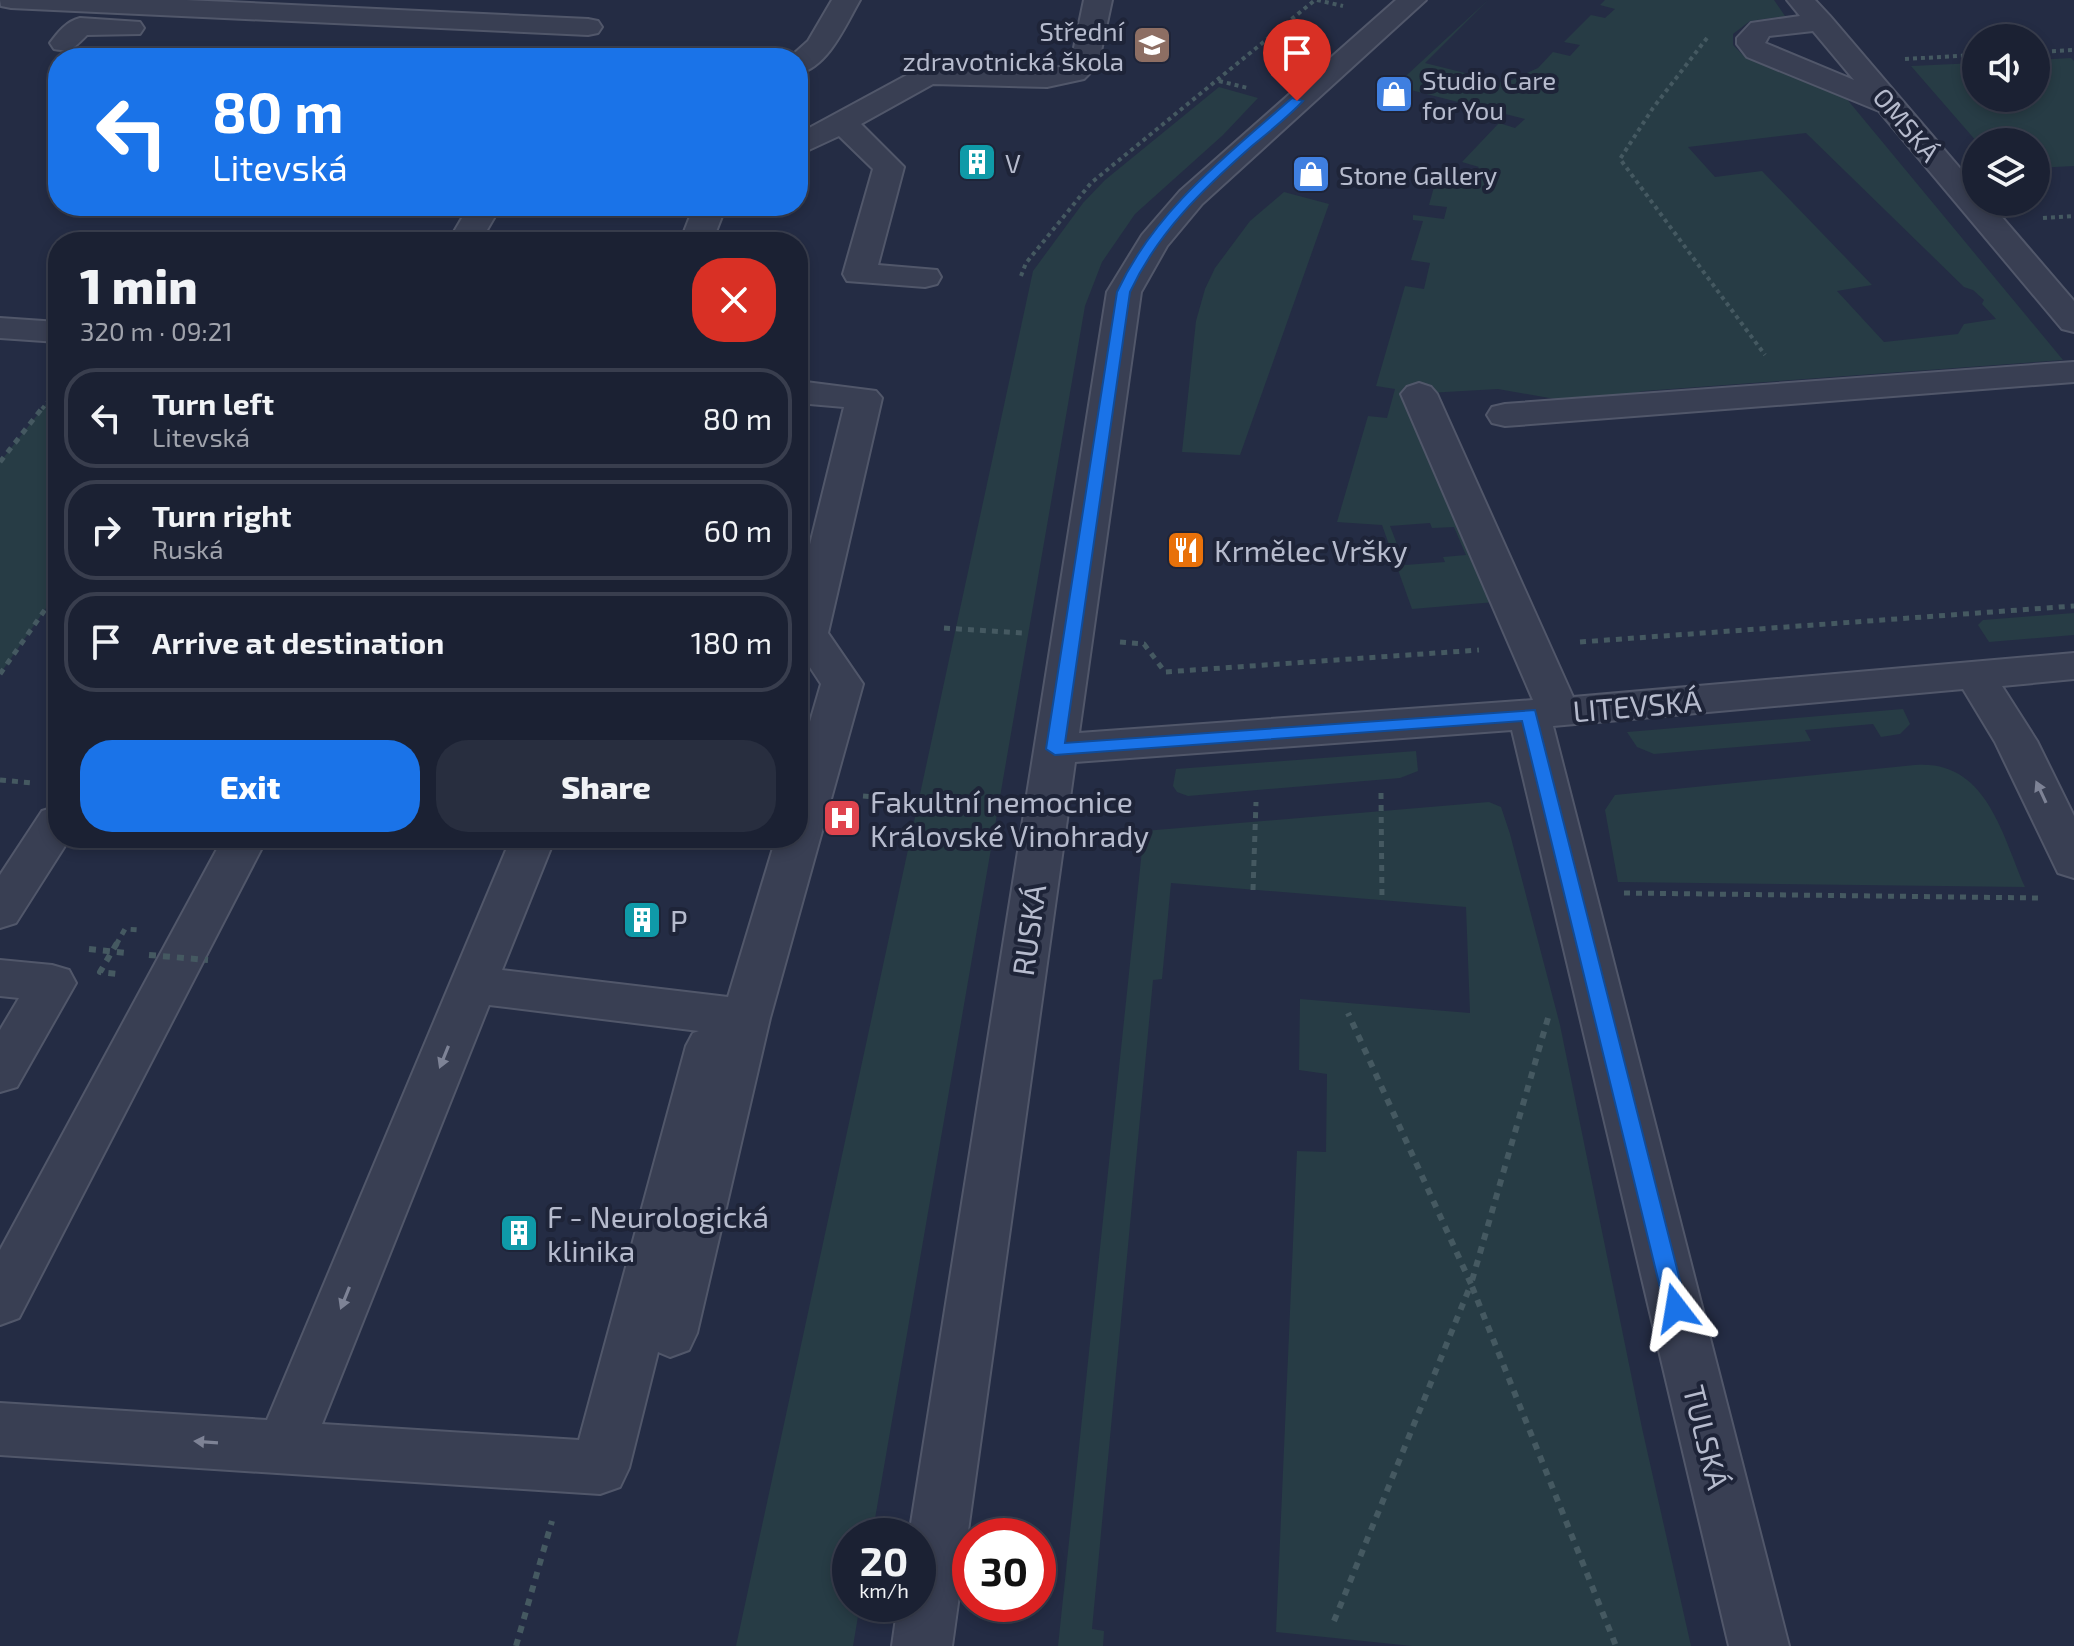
<!DOCTYPE html>
<meta charset="utf-8">
<style>
body{margin:0;font-family:"Exo 2",sans-serif;background:#282e3f;color:#f1f3f6;height:100vh;display:flex;flex-direction:column;font-size:30px;white-space:nowrap}
*{box-sizing:border-box;margin:0}
p{font-size:26px;color:#a0a3ac}
.icon{flex:none;width:44px;height:44px;fill:none;stroke:currentColor;stroke-width:2;stroke-linecap:round;stroke-linejoin:round}
.map{position:relative;flex:1;overflow:hidden}
.side{position:absolute;left:48px;top:232px;width:760px;height:616px;display:flex;flex-direction:column;background:#1b2133;border-radius:32px;box-shadow:0 4px 12px #0003,0 0 0 2px #393e4e}
.side>*{flex:none}
.top-card{position:absolute;left:48px;top:48px;width:760px;height:168px;border-radius:32px;box-shadow:0 4px 12px #0003,0 0 0 2px #393e4e;background:#1a73e8;color:#fff;overflow:hidden}
.buttons{position:absolute;left:1962px;top:24px;display:grid;gap:16px}
.buttons a{display:grid;place-items:center;width:88px;height:88px;border-radius:50%;background:#1b2133;box-shadow:0 4px 12px #0003,0 0 0 2px #393e4e;font-size:40px}
.speed{position:absolute;left:832px;top:1518px;display:flex;gap:16px;font-size:40px;font-weight:700;text-align:center}
.speed>*{display:grid;place-content:center;width:104px;height:104px;border-radius:50%;background:#1b2133;box-shadow:0 4px 12px #0003,0 0 0 2px #393e4e;line-height:1}
.speed small{font-size:20px;font-weight:400}
.speed .limit{border:12px solid #d22;background:#fff;color:#111}
.pin{position:absolute;display:grid;place-items:center;width:68px;height:68px;color:#fff;margin:-82px -34px;border-radius:50% 50% 50% 0;rotate:-45deg;box-shadow:0 0 8px #0007}
.pin .icon{rotate:45deg}
.me{position:absolute;width:88px;margin:-44px;rotate:346deg;stroke-linejoin:round;filter:drop-shadow(0 0 6px #0008)}
.turn{display:flex;align-items:center;gap:28px;height:168px;padding:0 32px;font-size:36px}
.turn .icon{width:104px;height:104px;stroke-width:2.5}
.turn b{display:block;font-size:56px;line-height:68px}
.round{display:grid;place-items:center;flex:none;width:84px;height:84px;border-radius:32px;background:#282e3f}
.summary{display:flex;align-items:center;justify-content:space-between;height:136px;padding:0 32px}
h1{font-size:48px;font-weight:800;line-height:60px}
.button{display:flex;gap:16px;margin-top:auto;padding:16px 32px}
.button a{flex:1;height:92px;border-radius:32px;background:#1a73e8;color:#fff;font-size:32px;font-weight:800;line-height:92px;text-align:center}
.button a+a{background:#282e3f;color:#f1f3f6}
ul{padding:0;list-style:none}
li{display:flex;align-items:center;gap:24px;height:100px;margin:0 16px 12px;padding:0 16px;border:4px solid #393e4e;border-radius:32px}
li div{flex:1}
li b{display:block;font-size:30px}
li em{font-style:normal}
.map>svg:first-child{display:block}
</style>
<div class="map">
<svg width="2074" height="1646" viewBox="0 0 2074 1646">
<rect width="100%" height="100%" fill="#242c44"/>
<g fill="#273c45" fill-rule="evenodd">
<path d="M 1488,0 L 1425,63 L 1505,83 L 1538,68 L 1553,52 L 1570,56 L 1580,45 L 1564,42 L 1591,15 L 1605,18 L 1615,9 L 1600,5 L 1605,0 L 1774,0 L 1785,16 L 1750,21 L 1733,34 L 1733,45 L 1743,55 L 1846,98 L 2063,360 L 1644,391 L 1625,395 L 1623,411 L 1498,389 L 1428,393 L 1519,600 L 1412,609 L 1382,525 L 1337,522 L 1368,416 L 1387,418 L 1395,389 L 1376,386 L 1405,286 L 1424,289 L 1430,263 L 1411,260 L 1423,221 L 1413,220 L 1413,215 L 1444,219 L 1447,207 L 1429,205 L 1434,187 L 1453,172 L 1468,176 L 1479,167 L 1462,162 L 1499,123 L 1515,128 L 1525,119 L 1395,86 ZM 1806,133 L 1964,287 L 1973,290 L 1984,300 L 1982,304 L 1996,319 L 1964,324 L 1958,334 L 1884,342 L 1837,291 L 1872,285 L 1762,171 L 1715,177 L 1688,147 ZM 1430,523 L 1432,528 L 1454,527 L 1466,555 L 1443,557 L 1445,562 L 1405,565 L 1390,526 Z"/>
<path d="M 2071,58 L 2074,61 L 2074,166 L 2036,168 L 2036,142 L 1977,142 L 1911,66 L 1976,63 L 1976,98 L 2036,98 L 2036,60 Z"/>
<path d="M 1219,87 L 1258,98 L 1223,135 L 1135,214 L 1102,262 L 1085,306 L 872,1536 L 850,1536 L 850,1604 L 860,1604 L 853,1646 L 736,1646 L 1033,271 L 1083,203 L 1105,180 Z"/>
<path d="M 1284,192 L 1329,204 L 1240,455 L 1182,452 L 1196,321 L 1205,289 L 1215,268 L 1250,221 Z"/>
<path d="M 58,389 L 58,591 L 0,674 L 0,462 Z"/>
<path d="M 2074,613 L 2074,635 L 1989,642 L 1978,625 L 1983,620 Z"/>
<path d="M 1903,709 L 1910,724 L 1900,734 L 1881,737 L 1873,724 L 1805,730 L 1811,741 L 1654,754 L 1637,747 L 1627,732 Z"/>
<path d="M 1416,751 L 1418,771 L 1400,778 L 1188,796 L 1177,792 L 1173,786 L 1176,769 Z"/>
<path d="M 1915,765 C 1986,759 2002,834 2025,887 L 1618,882 L 1605,810 L 1615,795 Z"/>
<path d="M 1489,802 L 1501,807 L 1510,834 L 1560,1025 L 1642,1428 L 1691,1646 L 1412,1646 L 1276,1632 L 1297,1151 L 1326,1152 L 1327,1074 L 1299,1070 L 1300,999 L 1470,1013 L 1466,907 L 1171,883 L 1162,979 L 1153,980 L 1092,1629 L 1104,1631 L 1103,1646 L 1058,1646 L 1144,831 Z"/>
</g>
<g fill="none" stroke-linecap="round" stroke-linejoin="round">
<defs>
<g id="minor">
<path d="M 0,0 L 186,0 L 588,19 L 598,21 L 602,27 L 598,33 L 588,35 L 11,8 L 1,6 Z"/>
<path d="M 832,0 L 860,0 C 845,26 829,66 798,74 L 798,58 L 789,58 L 808,41 Z"/>
<path d="M 1084,0 L 1112,0 L 1098,65 L 1084,79 L 1047,87 L 933,84 L 861,124 L 904,167 L 878,265 L 937,270 L 941,277 L 937,284 L 925,287 L 847,281 L 843,274 L 873,169 L 839,136 L 798,155 L 798,134 L 918,69 L 928,66 L 1047,69 L 1065,66 L 1071,62 Z"/>
<path d="M 1396,0 L 1426,0 L 1202,204 L 1167,246 L 1141,292 L 1079,733 L 1533,700 L 1401,394 L 1407,387 L 1419,383 L 1431,387 L 1437,394 L 1573,697 L 2074,653 L 2074,679 L 2002,686 L 2037,741 L 2074,816 L 2074,878 L 2058,873 L 1995,742 L 1963,689 L 1553,726 L 1789,1646 L 1729,1646 L 1512,730 L 1075,762 L 952,1646 L 892,1646 L 898,1604 L 918,1604 L 918,1536 L 909,1536 L 1107,292 L 1142,235 L 1180,191 Z"/>
<path d="M 1787,0 L 1815,0 L 1830,16 L 1976,187 L 1976,202 L 1989,202 L 2074,301 L 2074,332 L 2062,329 L 1879,111 L 1747,57 L 1737,44 L 1737,38 L 1751,23 L 1800,16 ZM 1813,31 L 1854,80 L 1765,43 L 1769,36 Z"/>
<path d="M 80,18 L 140,22 L 144,28 L 140,34 L 87,35 C 76,46 71,53 54,49 L 50,43 C 58,32 67,21 80,18 Z"/>
<path d="M 469,206 L 501,206 L 480,242 L 448,242 Z"/>
<path d="M 694,206 L 726,206 L 712,242 L 680,242 Z"/>
<path d="M 0,318 L 58,322 L 58,342 L 0,338 Z"/>
<path d="M 2074,362 L 2074,382 L 1505,426 L 1492,423 L 1487,415 L 1492,407 L 1505,404 Z"/>
<path d="M 798,381 L 876,391 L 882,398 L 828,633 L 863,684 L 770,1018 L 697,1333 L 689,1350 L 670,1357 L 658,1352 L 629,1468 L 620,1487 L 600,1494 L 0,1455 L 0,1403 L 267,1420 L 511,838 L 555,838 L 502,970 L 728,997 L 776,838 L 798,838 L 798,763 L 821,684 L 798,649 L 798,593 L 844,407 L 798,403 ZM 489,1005 L 699,1031 L 693,1033 L 686,1046 L 579,1440 L 322,1424 Z"/>
<path d="M 58,806 L 58,838 L 70,838 L 16,923 L 0,928 L 0,875 L 42,811 Z"/>
<path d="M 223,838 L 267,838 L 19,1318 L 0,1325 L 0,1250 Z"/>
<path d="M 0,960 L 52,965 L 69,970 L 76,983 L 17,1087 L 0,1092 L 0,1030 L 19,998 L 0,996 Z"/>
</g>
</defs>
<use href="#minor" stroke="#51576a" stroke-width="4"/>
<g stroke="#455961" stroke-width="4" stroke-dasharray="4 4" stroke-linecap="butt">
<path d="M 1317,0 L 1343,6"/>
<path d="M 1707,38 L 1653,108 L 1620,159 L 1765,355"/>
<path d="M 2036,52 L 2074,50"/>
<path d="M 1905,59 L 1976,55"/>
<path d="M 1219,81 L 1248,88"/>
<path d="M 2043,218 L 2074,216"/>
<path d="M 403,242 L 421,236"/>
<path d="M 1021,276 L 1026,263 L 1091,183 L 1315,0"/>
<path d="M 42,409 L 58,389"/>
</g>
<g stroke="#455961" stroke-width="5" stroke-dasharray="6 6" stroke-linecap="butt">
<path d="M 0,462 L 43,407"/>
<path d="M 944,628 L 1022,633"/>
<path d="M 1120,642 L 1144,644 L 1165,672 L 1479,650"/>
<path d="M 1580,642 L 2074,606"/>
<path d="M 0,674 L 58,591"/>
<path d="M 0,780 L 33,783"/>
<path d="M 1381,793 L 1382,900"/>
<path d="M 863,796 L 906,800"/>
<path d="M 1253,890 L 1256,802"/>
<path d="M 1624,893 L 2042,898"/>
<path d="M 116,945 L 125,929 L 140,930"/>
</g>
<g stroke="#455961" stroke-width="6" stroke-dasharray="7 7" stroke-linecap="butt">
<path d="M 117,943 L 100,972 L 118,974"/>
<path d="M 89,949 L 127,953"/>
<path d="M 1548,1018 L 1471,1284 L 1616,1646"/>
<path d="M 1334,1621 L 1471,1284 L 1348,1013"/>
<path d="M 516,1646 L 552,1521"/>
</g>
<use href="#minor" fill="#393f53" fill-rule="evenodd"/>
<path stroke="#455961" stroke-width="6" stroke-dasharray="7 7" stroke-linecap="butt" d="M 149,955 L 208,960"/>
</g>
<defs><path id="oneway-solid" d="M-6-.8H1V-3.2L6.5 0L1 3.2V.8H-6Z" transform="scale(2)"/></defs>
<g fill="#7e8396">
<use href="#oneway-solid" transform="translate(2041 792) rotate(-115)"/>
<use href="#oneway-solid" transform="translate(444 1057) rotate(112)"/>
<use href="#oneway-solid" transform="translate(345 1298) rotate(112)"/>
<use href="#oneway-solid" transform="translate(206 1442) rotate(-176)"/>
</g>
<path fill="#1a73e8" stroke="#114b97" stroke-width="2" d="M 1292,98 L 1303,101 C 1288,117 1269,132 1252,146 C 1203,189 1158,232 1130,292 L 1065,743 L 1535,710 L 1687,1308 L 1684,1315 L 1676,1317 L 1668,1315 L 1665,1308 L 1522,721 L 1055,755 L 1046,749 L 1117,292 C 1155,210 1226,156 1292,98 Z"/>
<defs>
<symbol id="university-square" viewBox="-11 -11 22 22"><rect x="-9" y="-9" width="18" height="18" rx="4" fill="#8d6e63" stroke="#1e2438"/><path d="M0-5L7-2L0 1L-7-2ZM-4 1L0 2.5L4 1V4Q0 6-4 4Z" fill="#fff"/></symbol>
<symbol id="shop-square" viewBox="-11 -11 22 22"><rect x="-9" y="-9" width="18" height="18" rx="4" fill="#3f7fe0" stroke="#1e2438"/><path d="M-5-2.5h2.3a2.7 3.5 0 0 1 5.4 0H5L5.5 6h-11ZM-1.5-2.5h3a1.5 2.3 0 0 0-3 0Z" fill="#fff"/></symbol>
<symbol id="building-square" viewBox="-11 -11 22 22"><rect x="-9" y="-9" width="18" height="18" rx="4" fill="#0f9aa8" stroke="#1e2438"/><path d="M-4-6H4V6H1V3H-1V6H-4ZM-2.5-4.3h1.7v1.8h-1.7ZM.8-4.3h1.7v1.8H.8ZM-2.5-1h1.7V.8h-1.7ZM.8-1h1.7V.8H.8Z" fill="#fff"/></symbol>
<symbol id="restaurant-square" viewBox="-11 -11 22 22"><rect x="-9" y="-9" width="18" height="18" rx="4" fill="#e8710a" stroke="#1e2438"/><path d="M-5-6h1v4h1v-4h1v4h1v-4h1v5L-1.5 .5V6h-2V.5L-5-1ZM5-6V6H3V1.5H1.5Q1.5-4 5-6Z" fill="#fff"/></symbol>
<symbol id="hospital-square" viewBox="-11 -11 22 22"><rect x="-9" y="-9" width="18" height="18" rx="4" fill="#e0444e" stroke="#1e2438"/><path d="M-5-5h3v3.5h4V-5h3V5h-3V1.5h-4V5h-3Z" fill="#fff"/></symbol>
</defs>
<g fill-rule="evenodd">
<use href="#university-square" x="1130" y="23" width="44" height="44"/>
<use href="#shop-square" x="1372" y="72" width="44" height="44"/>
<use href="#building-square" x="955" y="140" width="44" height="44"/>
<use href="#shop-square" x="1289" y="152" width="44" height="44"/>
<use href="#restaurant-square" x="1164" y="528" width="44" height="44"/>
<use href="#hospital-square" x="820" y="796" width="44" height="44"/>
<use href="#building-square" x="620" y="898" width="44" height="44"/>
<use href="#building-square" x="497" y="1211" width="44" height="44"/>
</g>
<g text-anchor="middle" dominant-baseline="central" stroke-width="8" stroke-linejoin="round" paint-order="stroke">
<g font-size="26" fill="#b6bbcd" stroke="#1e2438" text-anchor="start">
<text x="1124" y="30" text-anchor="end">Střední<tspan x="1124" dy="30">zdravotnická škola</tspan></text>
<text x="1422" y="79">Studio Care<tspan x="1422" dy="30">for You</tspan></text>
<text x="1005" y="162">V</text>
<text x="1339" y="174">Stone Gallery</text>
</g>
<g font-size="26" fill="#b6bbcd" stroke="#1e2438">
<text transform="translate(1907 124) rotate(50)">OMSKÁ</text>
</g>
<g font-size="30" fill="#b6bbcd" stroke="#1e2438" text-anchor="start">
<text x="1214" y="550">Krmělec Vršky</text>
<text x="870" y="801">Fakultní nemocnice<tspan x="870" dy="34">Královské Vinohrady</tspan></text>
<text x="670" y="920">P</text>
<text x="547" y="1216">F - Neurologická<tspan x="547" dy="34">klinika</tspan></text>
</g>
<g font-size="30" fill="#b6bbcd" stroke="#1e2438">
<text transform="translate(1637 705) rotate(-5)">LITEVSKÁ</text>
<text transform="translate(1028 930) rotate(-82)">RUSKÁ</text>
<text transform="translate(1707 1437) rotate(76)">TULSKÁ</text>
</g>
</g>
</svg>
<div class="buttons">
<a><svg class="icon" aria-label="sound" viewBox="0 0 24 24"><path d="M4 9h4l5-4v14l-5-4H4zM17 9q2 3 0 6"/></svg></a>
<a><svg class="icon" aria-label="layers" viewBox="0 0 24 24"><path d="M12 4l9 5-9 5-9-5zM3 14l9 5 9-5"/></svg></a>
</div>
<div class="speed"><div>20<small>km/h</small></div><div class="limit">30</div></div>
<div class="pin" style="left:1297px;top:101px;background:#d93025"><svg class="icon" aria-label="arrive" viewBox="0 0 24 24"><path d="M6 21V4h12l-3 4 3 4H6"/></svg></div>
<svg class="me" style="left:1676px;top:1308px" viewBox="-20 -20 40 40"><path d="M0-17L14 15 0 8-14 15z" fill="#1a73e8" stroke="#fff" stroke-width="4"/></svg>
<div class="top-card">
<div class="turn"><svg class="icon" aria-label="left" viewBox="0 0 24 24"><path d="M17 20v-9H6M10 6l-5 5 5 5"/></svg><div><b>80 m</b>Litevská</div></div>
</div>
<section class="side">
<div class="summary"><div><h1>1 min</h1><p>320 m · 09:21</p></div><a class="round" style="background:#d93025;color:#fff"><svg class="icon" aria-label="close" viewBox="0 0 24 24"><path d="M6 6l12 12M18 6L6 18"/></svg></a></div>
<ul>
<li><svg class="icon" aria-label="left" viewBox="0 0 24 24"><path d="M17 20v-9H6M10 6l-5 5 5 5"/></svg><div><b>Turn left</b><p>Litevská</p></div><em>80 m</em></li>
<li><svg class="icon" aria-label="right" viewBox="0 0 24 24"><path d="M7 20v-9h11M14 6l5 5-5 5"/></svg><div><b>Turn right</b><p>Ruská</p></div><em>60 m</em></li>
<li><svg class="icon" aria-label="arrive" viewBox="0 0 24 24"><path d="M6 21V4h12l-3 4 3 4H6"/></svg><div><b>Arrive at destination</b></div><em>180 m</em></li>
</ul>
<div class="button"><a>Exit</a><a>Share</a></div>
</section>
</div>
